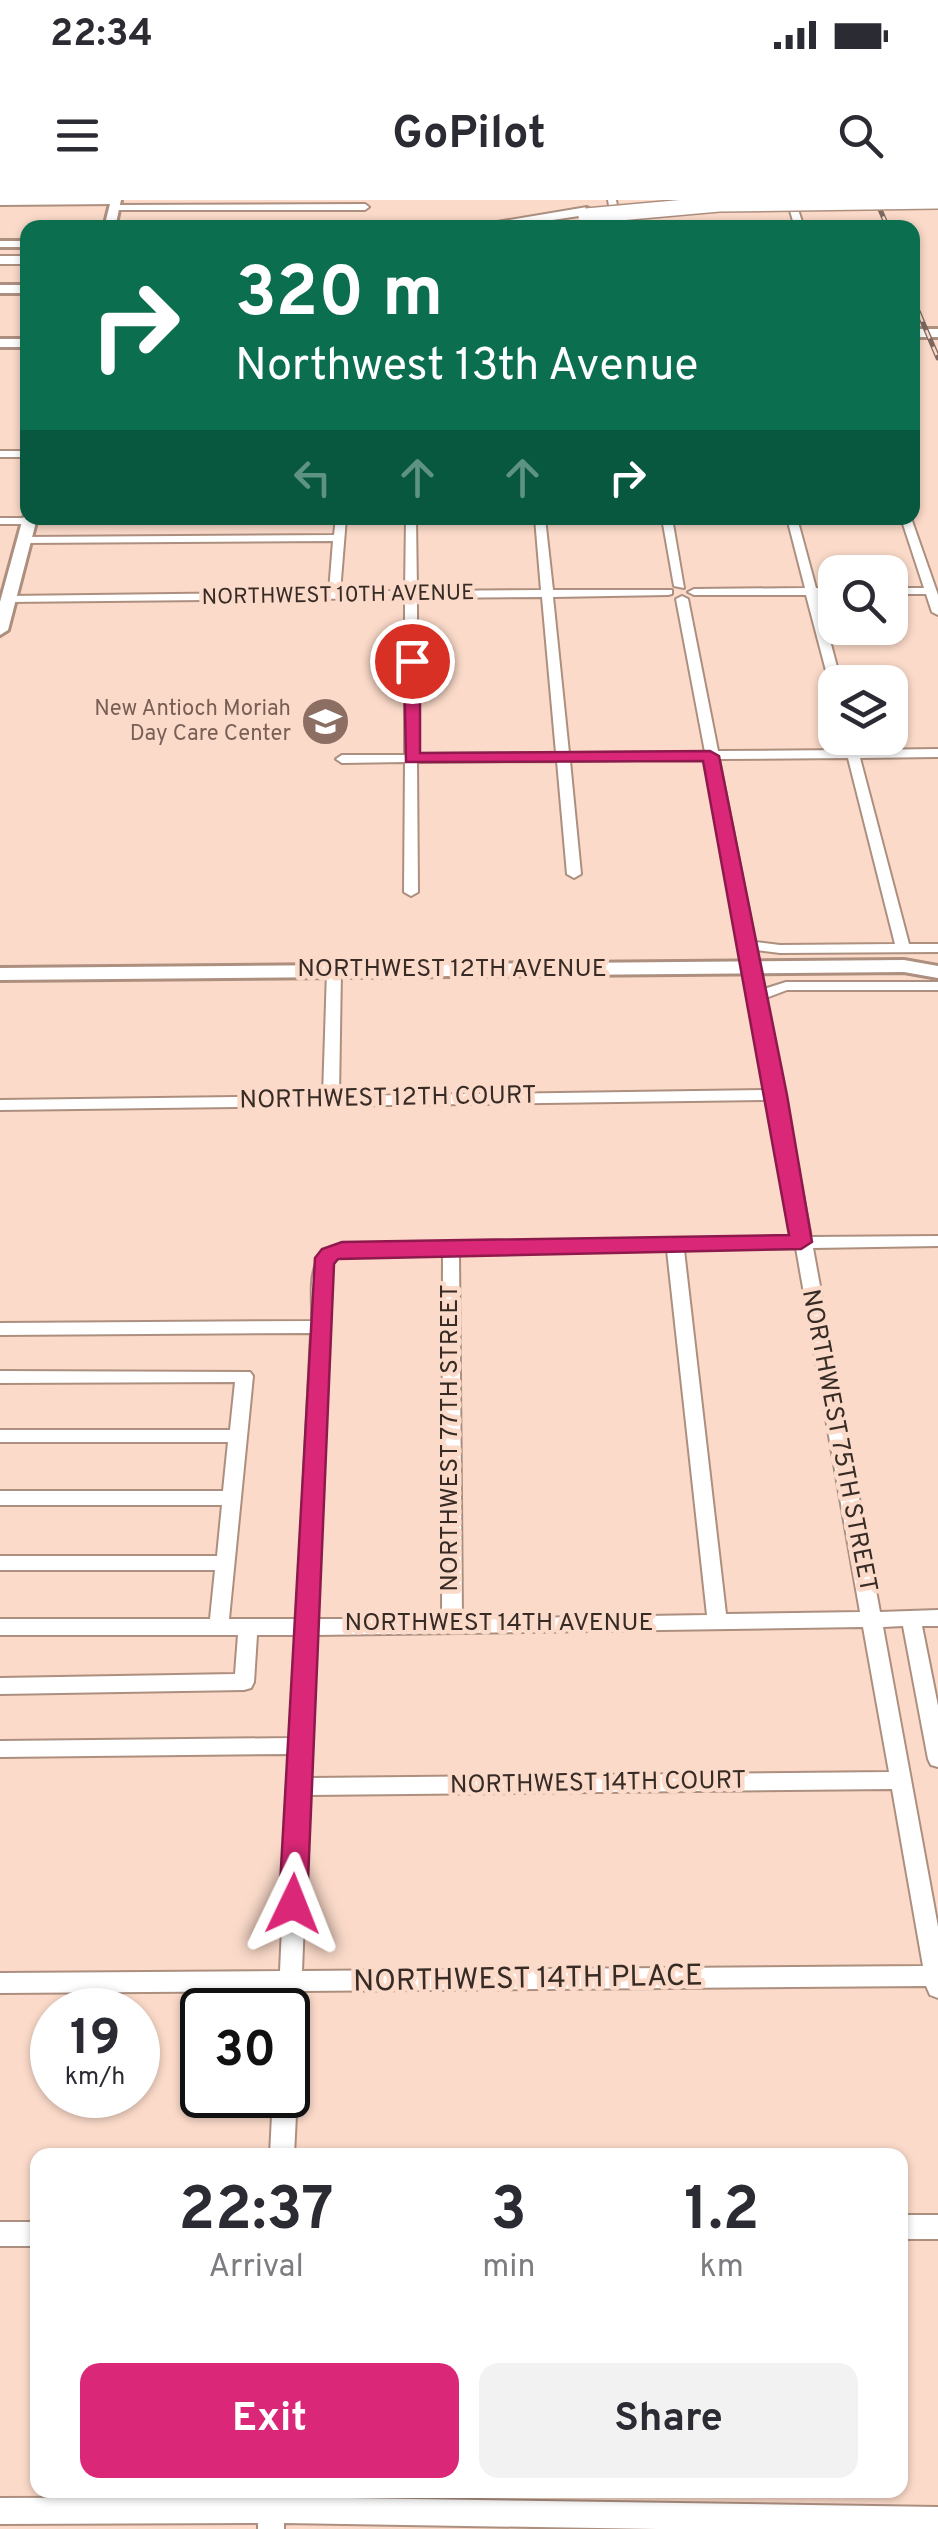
<!DOCTYPE html>
<style>
body{margin:0;font-family:Overpass,sans-serif;background:#f2f2f3;color:#2b2b33;height:100vh;display:flex;flex-direction:column;font-size:38px;white-space:nowrap}
*{box-sizing:border-box;margin:0}
p{font-size:32px;color:#7c7c81}
.icon{flex:none;width:55px;height:55px;fill:none;stroke:currentColor;stroke-width:2;stroke-linecap:round;stroke-linejoin:round}
.map{position:relative;flex:1;overflow:hidden}
.sheet{position:absolute;left:30px;top:1948px;width:878px;height:350px;display:flex;flex-direction:column;background:#fff;border-radius:20px;box-shadow:0 2px 8px #0004}
.sheet>*{flex:none}
.banner{position:absolute;left:20px;top:20px;width:900px;height:305px;border-radius:20px;box-shadow:0 2px 8px #0004;background:#0b6e4f;color:#fff;overflow:hidden}
.fabs{position:absolute;left:818px;top:355px;display:grid;gap:20px}
.fabs a{display:grid;place-items:center;width:90px;height:90px;border-radius:20px;background:#fff;box-shadow:0 2px 8px #0004;font-size:50px}
.speed{position:absolute;left:30px;top:1788px;display:flex;gap:20px;font-size:50px;font-weight:700;text-align:center}
.speed>*{display:grid;place-content:center;width:130px;height:130px;border-radius:50%;background:#fff;box-shadow:0 2px 8px #0004;line-height:1}
.speed small{font-size:25px;font-weight:400}
.speed .limit{border:5px solid #111;border-radius:15px;background:#fff;color:#111}
.pin{position:absolute;display:grid;place-items:center;width:85px;height:85px;color:#fff;margin:-42px;border:5px solid #fff;border-radius:50%;box-shadow:0 2px 10px #0007}
.me{position:absolute;width:110px;margin:-55px;rotate:2deg;stroke-linejoin:round;filter:drop-shadow(0 0 8px #0008)}
.turn{display:flex;align-items:center;gap:35px;height:210px;padding:0 50px;font-size:45px}
.turn .icon{width:130px;height:130px;stroke-width:2.5}
.turn b{display:block;font-size:70px;line-height:85px}
.lanes{display:flex;align-items:center;height:95px;padding:0 50px;background:#0003;justify-content:center;gap:50px;direction:ltr}
.lanes .off{opacity:.35}
.eta{display:flex;justify-content:space-evenly;align-items:center;height:170px;text-align:center}
.eta b{font-size:60px;font-weight:700;line-height:70px}
.button{display:flex;gap:20px;margin-top:auto;padding:20px 50px}
.button a{flex:1;height:115px;border-radius:20px;background:#db2777;color:#fff;font-size:40px;font-weight:700;line-height:115px;text-align:center}
.button a+a{background:#f2f2f3;color:#2b2b33}
.status{display:flex;justify-content:space-between;align-items:center;height:70px;padding:0 50px;background:#fff;direction:ltr}
.status svg{height:28px;fill:currentColor}
header{display:flex;justify-content:space-between;align-items:center;height:130px;padding:0 50px;background:#fff;font-size:45px;font-weight:700}
.map>svg:first-child{display:block}
</style>
<div class="status"><b>22:34</b><svg viewBox="0 0 49 12"><path d="M0 12V9h3v3zM5 12V6h3v6zM10 12V3h3v9zM15 12V0h3v12zM26 1h20v11H26zM47 4h2v5h-2z"/></svg></div>
<header><svg class="icon" aria-label="menu" viewBox="0 0 24 24"><path d="M4 6h16M4 12h16M4 18h16"/></svg>GoPilot<svg class="icon" aria-label="search" viewBox="0 0 24 24"><circle cx="10" cy="10" r="6"/><path d="M15 15l6 6"/></svg></header>
<div class="map">
<svg width="938" height="2329" viewBox="0 0 938 2329">
<rect width="100%" height="100%" fill="#fbdac9"/>
<g fill="none" stroke-linecap="round" stroke-linejoin="round">
<defs>
<g id="minor">
<path d="M 0,0 L 120,0 L 120,1 L 116,4 L 0,5 Z"/>
<path d="M 608,0 L 616,0 L 621,28 L 613,28 Z"/>
<path d="M 787,0 L 795,0 L 804,28 L 795,28 Z"/>
<path d="M 114,5 L 365,4 L 369,7 L 365,10 L 111,10 Z"/>
<rect x="0" y="251" width="28" height="6"/>
<path d="M 0,318 L 30,318 L 35,321 L 30,324 L 0,324 Z"/>
<path d="M 336,318 L 346,318 L 340,392 L 405,391 L 406,318 L 416,318 L 417,391 L 541,390 L 535,318 L 545,318 L 553,390 L 672,390 L 672,394 L 668,395 L 553,397 L 569,553 L 705,552 L 676,399 L 682,396 L 688,399 L 718,551 L 846,550 L 843,538 L 855,538 L 858,550 L 938,549 L 938,557 L 860,558 L 909,744 L 938,744 L 938,752 L 780,753 L 756,750 L 764,789 L 786,782 L 938,782 L 938,790 L 787,790 L 766,798 L 811,1037 L 938,1036 L 938,1046 L 813,1048 L 880,1412 L 938,1410 L 938,1426 L 922,1426 L 938,1506 L 938,1567 L 931,1565 L 928,1559 L 903,1426 L 883,1427 L 938,1727 L 938,1798 L 930,1795 L 926,1786 L 301,1791 L 299,1830 L 296,1837 L 288,1840 L 288,1810 L 278,1810 L 279,1791 L 0,1793 L 0,1773 L 280,1771 L 290,1554 L 0,1557 L 0,1541 L 291,1538 L 296,1435 L 257,1435 L 254,1482 L 251,1488 L 244,1490 L 0,1494 L 0,1478 L 235,1474 L 238,1435 L 0,1435 L 0,1419 L 210,1419 L 215,1370 L 0,1370 L 0,1356 L 217,1356 L 222,1305 L 0,1305 L 0,1291 L 223,1291 L 228,1242 L 0,1242 L 0,1230 L 230,1230 L 235,1182 L 0,1183 L 0,1171 L 250,1172 L 253,1176 L 229,1419 L 297,1419 L 311,1133 L 0,1135 L 0,1123 L 312,1121 C 313,1089 304,1055 341,1044 L 794,1037 L 770,900 L 0,910 L 0,900 L 323,896 L 327,771 L 334,767 L 341,771 L 339,896 L 768,890 L 706,559 L 570,561 L 581,674 L 574,678 L 567,674 L 557,561 L 417,562 L 418,692 L 411,696 L 404,692 L 405,562 L 342,563 L 336,559 L 342,555 L 405,555 L 405,398 L 8,402 L 2,399 L 8,396 L 329,392 L 333,341 L 24,343 L 18,340 L 24,337 L 334,335 ZM 542,397 L 556,553 L 417,554 L 417,398 ZM 848,558 L 895,744 L 780,745 L 755,742 L 719,559 ZM 796,1048 L 860,1412 L 726,1414 L 684,1050 ZM 667,1050 L 707,1415 L 462,1419 L 459,1053 ZM 443,1053 L 442,1419 L 316,1419 L 331,1064 L 343,1054 ZM 863,1427 L 889,1572 L 310,1578 L 316,1435 ZM 892,1589 L 923,1766 L 302,1771 L 309,1595 Z"/>
<path d="M 662,318 L 672,318 L 684,388 L 674,386 Z"/>
<path d="M 787,318 L 797,318 L 816,388 L 835,388 L 835,394 L 818,395 L 841,482 L 835,482 L 835,486 L 829,482 L 806,395 L 694,395 L 688,392 L 694,389 L 805,388 Z"/>
<path d="M 901,318 L 911,318 L 938,395 L 938,415 L 932,412 L 926,394 L 890,394 L 890,388 L 924,388 Z"/>
<path d="M 288,1885 L 293,1887 L 297,1895 L 294,1955 L 270,1955 L 273,1895 L 288,1895 Z"/>
<rect x="900" y="2015" width="38" height="24"/>
<rect x="0" y="2022" width="38" height="24"/>
<path d="M 259,2290 L 285,2290 L 285,2297 L 938,2307 L 938,2329 L 657,2329 L 284,2323 L 284,2329 L 258,2329 L 258,2323 L 0,2324 L 0,2298 L 259,2297 Z"/>
</g>
<g id="major">
<path d="M 111,0 L 121,0 L 115,28 L 104,28 Z"/>
<rect x="0" y="41" width="28" height="6"/>
<rect x="0" y="85" width="28" height="8"/>
<rect x="912" y="129" width="26" height="8"/>
<rect x="0" y="139" width="28" height="8"/>
<path d="M 28,314 L 28,318 L 37,318 L 8,430 L 0,435 L 0,402 L 23,318 Z"/>
<path d="M 904,760 L 938,766 L 938,778 L 904,772 L 0,780 L 0,768 Z"/>
</g>
<g id="highway">
<path d="M 587,7 L 594,11 L 592,14 L 499,28 L 461,28 Z"/>
<rect x="0" y="56" width="28" height="8"/>
</g>
</defs>
<use href="#minor" stroke="#ac8f7f" stroke-width="4"/>
<use href="#major" stroke="#ac8f7f" stroke-width="6"/>
<use href="#highway" stroke="#ac8f7f" stroke-width="4"/>
<use href="#minor" fill="#fff" fill-rule="evenodd"/>
<use href="#major" fill="#fff" fill-rule="evenodd"/>
<use href="#highway" fill="#fff" fill-rule="evenodd"/>
<defs>
<g id="rail">
<path d="M 876,0 L 888,28"/>
<path d="M 912,97 L 938,158"/>
</g>
</defs>
<use href="#rail" stroke="#7c685f" stroke-width="5"/>
<use href="#rail" stroke="#fbdac9" stroke-width="2.5" stroke-dasharray="9" stroke-linecap="butt"/>
<defs>
<path id="highway-bridge" d="M 586,16 L 719,4 L 938,1"/>
</defs>
<use href="#highway-bridge" stroke="#ac8f7f" stroke-width="18" stroke-linecap="butt"/>
<use href="#highway-bridge" stroke="#fff" stroke-width="15"/>
</g>
<path fill="#db2777" stroke="#8e194d" stroke-width="2.5" d="M 412,456 L 420,461 L 420,553 L 710,551 L 719,556 L 787,895 L 812,1042 L 801,1049 L 338,1059 L 334,1064 L 307,1704 L 303,1713 L 293,1716 L 283,1713 L 279,1704 L 315,1058 L 322,1049 L 342,1042 L 789,1035 L 703,561 L 406,562 L 404,461 Z"/>
<defs>
<symbol id="school-disc" viewBox="-11 -11 22 22"><circle r="9.5" fill="#8d6e63" stroke="#fbdac9"/><path d="M0-5L7-2L0 1L-7-2ZM-4 1L0 2.5L4 1V4Q0 6-4 4Z" fill="#fff"/></symbol>
</defs>
<g fill-rule="evenodd">
<use href="#school-disc" x="298" y="494" width="55" height="55"/>
</g>
<g text-anchor="middle" dominant-baseline="central" stroke-width="9" stroke-linejoin="round" paint-order="stroke">
<g font-size="22" fill="#372b25" stroke="#fbdac9">
<text transform="translate(338 396) rotate(-1)">NORTHWEST 10TH AVENUE</text>
</g>
<g font-size="22" fill="#785e54" stroke="#fbdac9" text-anchor="end">
<text x="291" y="509">New Antioch Moriah<tspan x="291" dy="25">Day Care Center</tspan></text>
</g>
<g font-size="25" fill="#372b25" stroke="#fbdac9">
<text x="452" y="770">NORTHWEST 12TH AVENUE</text>
<text transform="translate(388 899) rotate(-1)">NORTHWEST 12TH COURT</text>
<text transform="translate(451 1238) rotate(-90)">NORTHWEST 77TH STREET</text>
<text transform="translate(838 1241) rotate(79)">NORTHWEST 75TH STREET</text>
<text x="499" y="1424">NORTHWEST 14TH AVENUE</text>
<text transform="translate(598 1584) rotate(-1)">NORTHWEST 14TH COURT</text>
</g>
<g font-size="30" fill="#372b25" stroke="#fbdac9">
<text transform="translate(528 1780) rotate(-1)">NORTHWEST 14TH PLACE</text>
</g>
</g>
</svg>
<div class="fabs">
<a><svg class="icon" aria-label="search" viewBox="0 0 24 24"><circle cx="10" cy="10" r="6"/><path d="M15 15l6 6"/></svg></a>
<a><svg class="icon" aria-label="layers" viewBox="0 0 24 24"><path d="M12 4l9 5-9 5-9-5zM3 14l9 5 9-5"/></svg></a>
</div>
<div class="speed"><div>19<small>km/h</small></div><div class="limit">30</div></div>
<div class="pin" style="left:412px;top:461px;background:#d93025"><svg class="icon" aria-label="arrive" viewBox="0 0 24 24"><path d="M6 21V4h12l-3 4 3 4H6"/></svg></div>
<svg class="me" style="left:293px;top:1704px" viewBox="-20 -20 40 40"><path d="M0-17L14 15 0 8-14 15z" fill="#db2777" stroke="#fff" stroke-width="4"/></svg>
<div class="banner">
<div class="turn"><svg class="icon" aria-label="right" viewBox="0 0 24 24"><path d="M7 20v-9h11M14 6l5 5-5 5"/></svg><div><b>320 m</b>Northwest 13th Avenue</div></div>
<div class="lanes"><svg class="icon off" aria-label="left" viewBox="0 0 24 24"><path d="M17 20v-9H6M10 6l-5 5 5 5"/></svg><svg class="icon off" aria-label="ahead" viewBox="0 0 24 24"><path d="M12 20V5M6 11l6-6 6 6"/></svg><svg class="icon off" aria-label="ahead" viewBox="0 0 24 24"><path d="M12 20V5M6 11l6-6 6 6"/></svg><svg class="icon" aria-label="right" viewBox="0 0 24 24"><path d="M7 20v-9h11M14 6l5 5-5 5"/></svg></div>
</div>
<section class="sheet">
<div class="eta">
<div><b>22:37</b><p>Arrival</p></div>
<div><b>3</b><p>min</p></div>
<div><b>1.2</b><p>km</p></div>
</div>
<div class="button"><a>Exit</a><a>Share</a></div>
</section>
</div>
